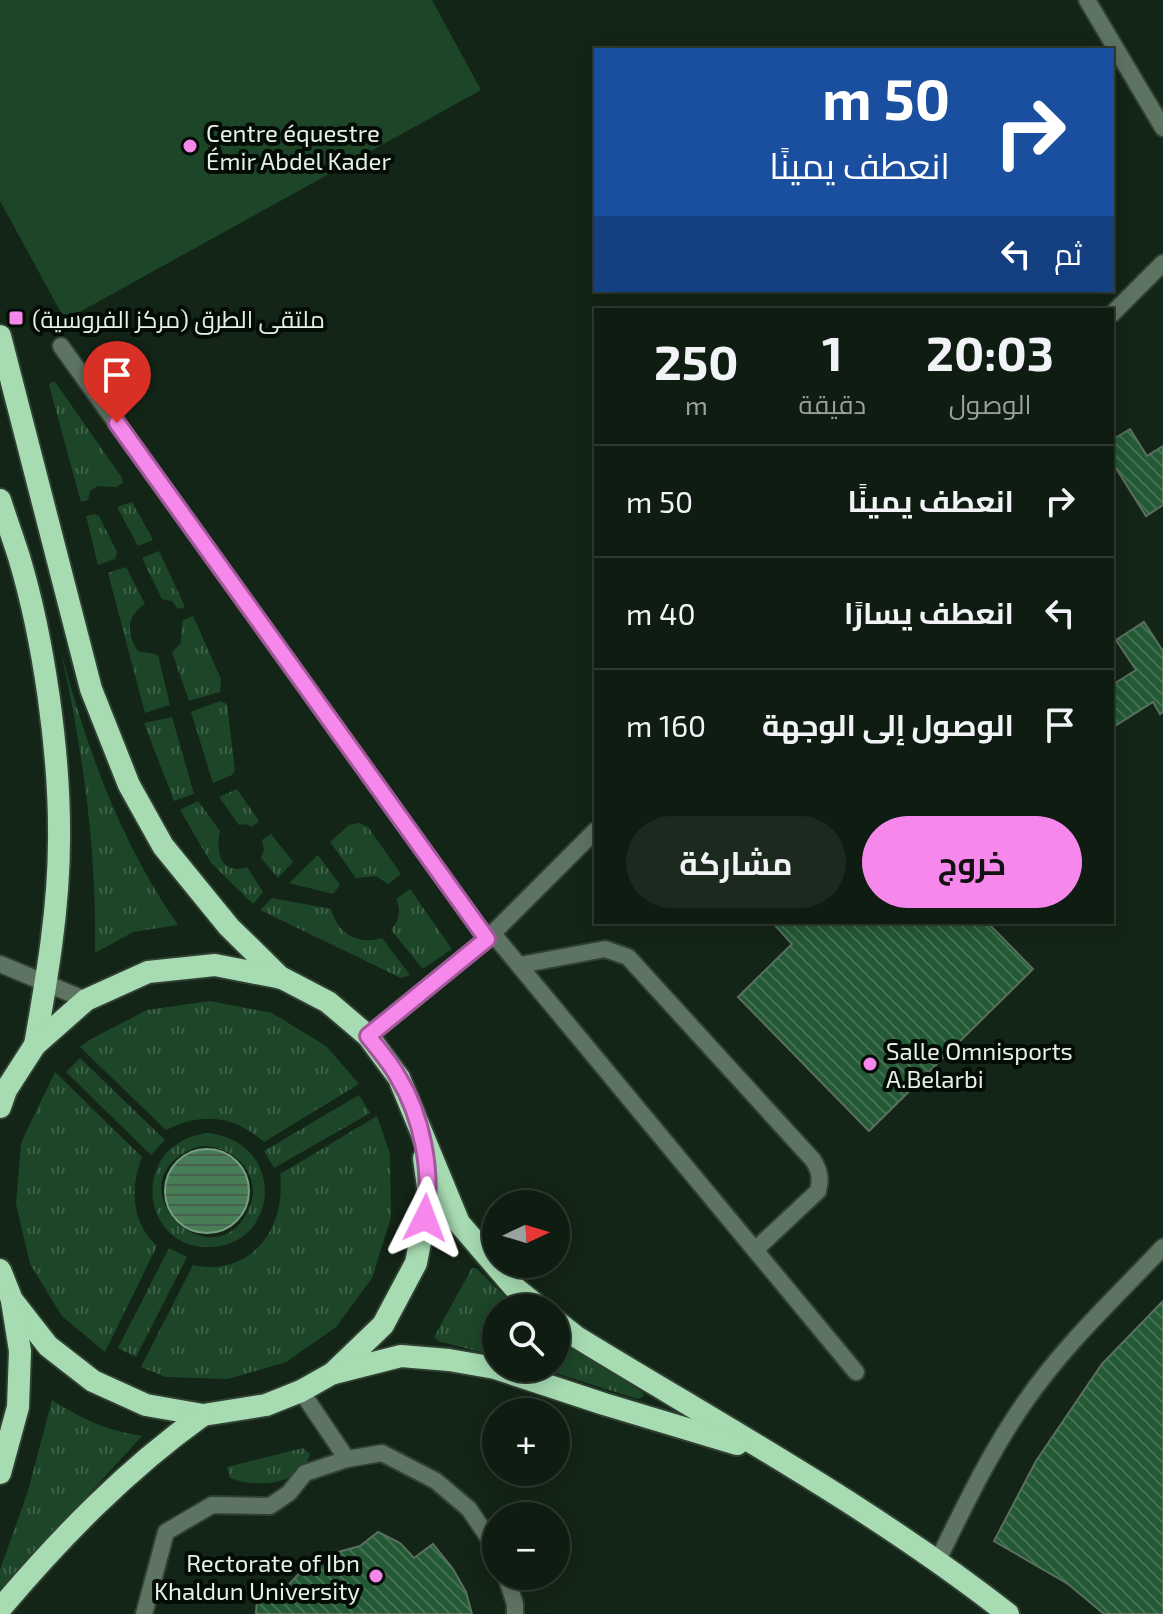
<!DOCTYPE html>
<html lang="ar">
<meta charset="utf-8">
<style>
body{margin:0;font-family:"Exo 2",Cairo,sans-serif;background:#1c291f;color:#f1f3f6;direction:rtl;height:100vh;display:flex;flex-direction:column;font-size:30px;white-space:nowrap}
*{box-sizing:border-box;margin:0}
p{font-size:26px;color:#9ba19f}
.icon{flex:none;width:44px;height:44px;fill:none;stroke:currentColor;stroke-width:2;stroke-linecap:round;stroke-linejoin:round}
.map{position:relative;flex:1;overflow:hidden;direction:ltr}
.sheet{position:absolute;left:594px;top:308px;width:520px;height:616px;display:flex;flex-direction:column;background:#0e1c11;border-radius:0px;box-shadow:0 4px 20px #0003,0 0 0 2px #2e3a31;direction:rtl}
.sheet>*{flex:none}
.banner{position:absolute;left:594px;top:48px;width:520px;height:244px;border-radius:0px;box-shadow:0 4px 20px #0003,0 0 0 2px #2e3a31;direction:rtl;background:#1a4fa0;color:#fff;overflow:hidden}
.needle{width:52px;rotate:86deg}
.fabs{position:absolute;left:482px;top:1190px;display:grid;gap:16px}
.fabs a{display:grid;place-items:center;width:88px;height:88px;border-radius:50%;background:#0e1c11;box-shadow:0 4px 20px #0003,0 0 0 2px #2e3a31;font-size:40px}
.pin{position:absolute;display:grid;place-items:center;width:68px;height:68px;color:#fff;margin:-82px -34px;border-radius:50% 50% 50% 0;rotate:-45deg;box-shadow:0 0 8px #0007}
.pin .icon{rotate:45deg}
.me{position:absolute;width:88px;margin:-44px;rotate:3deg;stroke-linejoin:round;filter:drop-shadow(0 0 6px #0008)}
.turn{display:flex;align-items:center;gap:28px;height:168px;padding:0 32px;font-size:36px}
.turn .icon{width:104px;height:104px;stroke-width:2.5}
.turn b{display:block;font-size:56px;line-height:68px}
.then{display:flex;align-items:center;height:76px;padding:0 32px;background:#0003;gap:16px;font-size:30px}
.eta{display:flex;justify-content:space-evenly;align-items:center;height:136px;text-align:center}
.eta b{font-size:48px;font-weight:700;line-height:56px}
.action{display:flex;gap:16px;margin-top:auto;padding:16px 32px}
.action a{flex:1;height:92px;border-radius:48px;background:#f788eb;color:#111;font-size:32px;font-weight:700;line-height:92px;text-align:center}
.action a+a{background:#1c291f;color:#f1f3f6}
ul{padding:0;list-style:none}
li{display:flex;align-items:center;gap:24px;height:112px;padding:0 32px;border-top:2px solid #2e3a31}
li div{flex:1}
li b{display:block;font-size:30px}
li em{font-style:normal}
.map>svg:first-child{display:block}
</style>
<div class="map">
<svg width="1163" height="1614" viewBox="0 0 1163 1614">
<defs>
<pattern id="grass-tufts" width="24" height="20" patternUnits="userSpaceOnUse" patternTransform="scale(2)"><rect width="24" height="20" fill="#1d4629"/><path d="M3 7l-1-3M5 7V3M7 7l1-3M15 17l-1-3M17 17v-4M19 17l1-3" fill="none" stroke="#3e6148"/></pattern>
<pattern id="water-rules" width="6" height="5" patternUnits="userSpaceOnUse" patternTransform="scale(2)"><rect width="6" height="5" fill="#487d56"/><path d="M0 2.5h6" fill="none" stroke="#46624e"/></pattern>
<pattern id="building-back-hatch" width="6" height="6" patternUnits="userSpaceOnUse" patternTransform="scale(2)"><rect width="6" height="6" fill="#235934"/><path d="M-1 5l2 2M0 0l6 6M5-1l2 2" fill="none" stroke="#437151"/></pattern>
</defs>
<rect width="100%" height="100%" fill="#132517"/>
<g fill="url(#grass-tufts)" fill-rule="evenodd">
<path d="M 51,382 L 55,382 L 58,386 L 122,478 L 123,483 L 116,487 L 98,486 L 90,491 L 88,500 L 81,502 L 49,385 Z"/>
<path d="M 132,502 L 153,540 L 138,546 L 117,507 Z"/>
<path d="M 94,514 L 99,516 L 117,552 L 115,559 L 98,565 L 86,516 Z"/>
<path d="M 159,551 L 185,607 L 178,609 L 172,601 L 162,599 L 142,558 Z"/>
<path d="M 126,567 L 145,604 C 126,616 126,633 138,651 L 158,655 L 170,705 L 145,713 L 108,573 Z"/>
<path d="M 193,616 L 221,679 L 220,692 L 189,701 L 172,652 L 181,643 L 182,621 Z"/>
<path d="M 61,652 C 87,749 120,842 178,925 L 133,932 L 95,953 C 97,853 83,750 61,652 Z"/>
<path d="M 220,701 L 227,704 L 235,770 L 232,775 L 213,783 L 191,712 Z"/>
<path d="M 172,717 L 194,794 L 174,801 L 144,723 Z"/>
<path d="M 237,789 L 259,821 L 252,827 L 246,824 L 239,825 L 219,797 Z"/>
<path d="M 198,801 L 220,831 C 215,851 221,876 247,867 L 263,892 L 253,904 L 211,863 L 180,810 Z"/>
<path d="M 359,823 L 368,827 L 401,874 L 388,884 L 376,876 L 356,878 L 330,842 L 349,825 Z"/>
<path d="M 271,834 L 293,862 L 278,878 L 261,858 L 264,850 L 262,840 Z"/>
<path d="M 318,855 L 340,885 L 333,894 L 289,883 Z"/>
<path d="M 410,889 L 452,949 L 423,969 L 391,930 C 400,919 401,911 396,899 Z"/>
<path d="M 272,898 L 331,909 C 338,934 357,945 382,938 L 410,975 L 401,978 L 260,910 Z"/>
<path d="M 210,1001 L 272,1013 L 326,1046 L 359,1084 L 264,1142 C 234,1115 201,1112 166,1130 L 80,1047 L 91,1039 L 147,1010 Z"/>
<path d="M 80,1058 L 165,1140 L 151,1155 L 66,1072 Z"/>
<path d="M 55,1072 L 142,1157 C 130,1188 131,1222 157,1246 L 105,1352 L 62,1316 L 30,1264 L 16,1204 L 21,1143 Z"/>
<path d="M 359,1095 L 370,1113 L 274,1168 L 264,1151 Z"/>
<path d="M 377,1116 L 390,1154 L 391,1217 L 372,1278 L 336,1327 L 286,1362 L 228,1379 L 166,1377 L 141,1367 L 193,1265 C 251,1278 287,1227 280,1174 Z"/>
<path d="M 208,1133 C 287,1142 280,1246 209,1247 C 140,1249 128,1143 208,1133 ZM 200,1146 C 235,1145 265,1176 248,1211 C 210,1287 105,1178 200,1146 Z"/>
<path d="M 169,1248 L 187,1257 L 136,1357 L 118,1348 Z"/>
<path d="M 472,1268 L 476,1268 L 517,1308 L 496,1308 L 496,1356 L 438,1341 L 434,1337 Z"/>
<path d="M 556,1337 L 643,1393 L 644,1396 L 638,1399 L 539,1368 L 556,1368 Z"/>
<path d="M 52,1400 C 81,1419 109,1431 142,1436 L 0,1591 L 0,1570 L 28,1491 Z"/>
<path d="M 303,1448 L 310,1454 C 301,1486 255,1488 230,1478 L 227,1467 Z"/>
</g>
<path fill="#1d4629" d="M 0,0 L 432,0 L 481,90 L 65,320 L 0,201 Z"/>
<circle fill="url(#water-rules)" stroke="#77a082" stroke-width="2" cx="207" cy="1191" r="42"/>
<g fill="url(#building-back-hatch)" stroke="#5b6f5f" stroke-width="2">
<path d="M 1130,429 L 1147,456 L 1163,446 L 1163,505 L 1146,516 L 1112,462 L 1112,440 Z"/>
<path d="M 1144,622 L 1163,651 L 1163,712 L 1160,714 L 1153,702 L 1112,728 L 1112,685 L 1136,670 L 1116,640 Z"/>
<path d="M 772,922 L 987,922 L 1033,969 L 869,1131 L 738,997 L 792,944 Z"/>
<path d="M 1163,1301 L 1163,1614 L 1104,1614 L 1068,1584 L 994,1541 L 1036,1461 L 1102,1364 Z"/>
<path d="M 378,1532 L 400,1543 L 414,1558 L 433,1544 L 453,1569 L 466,1592 L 472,1614 L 256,1614 L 257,1599 L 271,1603 L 273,1589 L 284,1590 L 306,1566 L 331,1554 L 360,1546 Z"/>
</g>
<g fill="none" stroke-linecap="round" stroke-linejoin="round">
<defs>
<g id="service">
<path d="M 493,934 L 856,1372"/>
<path d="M 0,964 L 86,1000"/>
<path d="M 520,965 L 605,949 L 628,957 L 813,1160 C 820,1171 821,1179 818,1191 L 755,1250"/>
<path d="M 301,1391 L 347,1459"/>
<path d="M 506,1576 L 515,1604 L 515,1614"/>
<path d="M 144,1614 L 166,1532 L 212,1505 L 270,1506 L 289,1493 L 305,1473 L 347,1459 L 382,1453 L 436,1481 L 469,1509 L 496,1549"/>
</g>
<g id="minor">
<path d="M 1087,0 L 1163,128"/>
<path d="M 1112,314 L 1163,263"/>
<path d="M 61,346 L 487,939"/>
<path d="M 368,1036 L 487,939 L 596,830"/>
<path d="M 937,1562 C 964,1507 990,1452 1025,1402 C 1064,1345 1116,1297 1163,1247"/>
</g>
<g id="trunk">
<path d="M 0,336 L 91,689 L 129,785 L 163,846 L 229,927 L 281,978"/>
<path d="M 0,500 C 6,519 13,538 19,557 C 44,640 60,754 59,840 C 59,908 47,977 35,1045"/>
<path d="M 0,1107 L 6,1090 L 35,1045 L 86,1000 L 148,972 L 215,965 L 282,978 L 328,1002 L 368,1036 L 399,1078 L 459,1223 L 514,1287 L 540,1308"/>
<path d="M 0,1270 L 12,1300 L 48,1346 L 93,1381 L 146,1405 L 203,1415 L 266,1405 L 301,1391 L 333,1373 L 383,1325 L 416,1263 L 429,1195 L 424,1158"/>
<path d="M 556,1321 L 575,1336 C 720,1425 873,1508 1008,1614"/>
<path d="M 334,1373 L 401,1356 L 449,1360 L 495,1368 L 604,1404 L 737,1444"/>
<path d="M 0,1473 L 18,1407 L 20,1351 L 12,1301"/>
<path d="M 0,1609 C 61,1537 126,1470 203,1415"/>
</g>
</defs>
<use href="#service" stroke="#304134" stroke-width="20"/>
<use href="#minor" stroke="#304134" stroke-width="20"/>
<use href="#trunk" stroke="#304134" stroke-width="26"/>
<use href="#service" stroke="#5e7462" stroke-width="16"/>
<use href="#minor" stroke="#5e7462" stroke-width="16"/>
<use href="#trunk" stroke="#a7dbb2" stroke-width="22"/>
</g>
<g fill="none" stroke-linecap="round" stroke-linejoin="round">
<defs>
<path id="route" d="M 117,423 L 487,939 L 368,1036 C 378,1049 390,1062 398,1077 C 422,1116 433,1172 425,1218"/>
</defs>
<use href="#route" stroke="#a15899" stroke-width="20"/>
<use href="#route" stroke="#f788eb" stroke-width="14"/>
</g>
<g fill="#f788eb" stroke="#050c06" stroke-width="3">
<circle cx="190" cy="146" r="8"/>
<rect x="8" y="310" width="16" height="16" rx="4"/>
<circle cx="870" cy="1064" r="8"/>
<circle cx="376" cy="1576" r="8"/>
</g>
<g text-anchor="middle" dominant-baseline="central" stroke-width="8" stroke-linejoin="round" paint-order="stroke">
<g font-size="24" fill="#e5f0e7" stroke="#050c06" text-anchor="start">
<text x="206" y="132">Centre équestre<tspan x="206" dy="28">Émir Abdel Kader</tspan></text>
<text x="32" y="318">ملتقى الطرق (مركز الفروسية)</text>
<text x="886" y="1050">Salle Omnisports<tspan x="886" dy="28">A.Belarbi</tspan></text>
<text x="360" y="1562" text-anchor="end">Rectorate of Ibn<tspan x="360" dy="28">Khaldun University</tspan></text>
</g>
</g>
</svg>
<div class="fabs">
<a><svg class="needle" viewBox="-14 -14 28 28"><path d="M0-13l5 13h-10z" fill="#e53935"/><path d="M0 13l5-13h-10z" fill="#9ba19f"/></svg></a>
<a><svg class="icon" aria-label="search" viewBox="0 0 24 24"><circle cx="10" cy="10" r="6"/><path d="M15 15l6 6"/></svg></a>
<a>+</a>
<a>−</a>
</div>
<div class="pin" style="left:117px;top:423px;background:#d93025"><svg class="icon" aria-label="arrive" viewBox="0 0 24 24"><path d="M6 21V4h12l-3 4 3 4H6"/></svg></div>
<svg class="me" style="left:425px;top:1218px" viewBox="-20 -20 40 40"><path d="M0-17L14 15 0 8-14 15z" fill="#f788eb" stroke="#fff" stroke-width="4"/></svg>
<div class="banner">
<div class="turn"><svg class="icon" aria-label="right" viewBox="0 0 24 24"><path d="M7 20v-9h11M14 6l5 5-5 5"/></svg><div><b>50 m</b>انعطف يمينًا</div></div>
<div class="then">ثم<svg class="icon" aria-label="left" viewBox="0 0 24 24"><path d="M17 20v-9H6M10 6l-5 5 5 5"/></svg></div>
</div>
<section class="sheet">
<div class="eta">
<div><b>20:03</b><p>الوصول</p></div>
<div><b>1</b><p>دقيقة</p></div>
<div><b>250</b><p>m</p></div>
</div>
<ul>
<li><svg class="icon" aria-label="right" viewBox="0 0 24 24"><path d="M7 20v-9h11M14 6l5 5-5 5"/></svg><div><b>انعطف يمينًا</b></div><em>50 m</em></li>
<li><svg class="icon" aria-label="left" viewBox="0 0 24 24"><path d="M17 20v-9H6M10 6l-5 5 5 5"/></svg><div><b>انعطف يسارًا</b></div><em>40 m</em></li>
<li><svg class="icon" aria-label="arrive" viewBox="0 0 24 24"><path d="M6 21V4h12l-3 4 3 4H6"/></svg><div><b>الوصول إلى الوجهة</b></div><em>160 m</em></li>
</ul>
<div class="action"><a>خروج</a><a>مشاركة</a></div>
</section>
</div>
